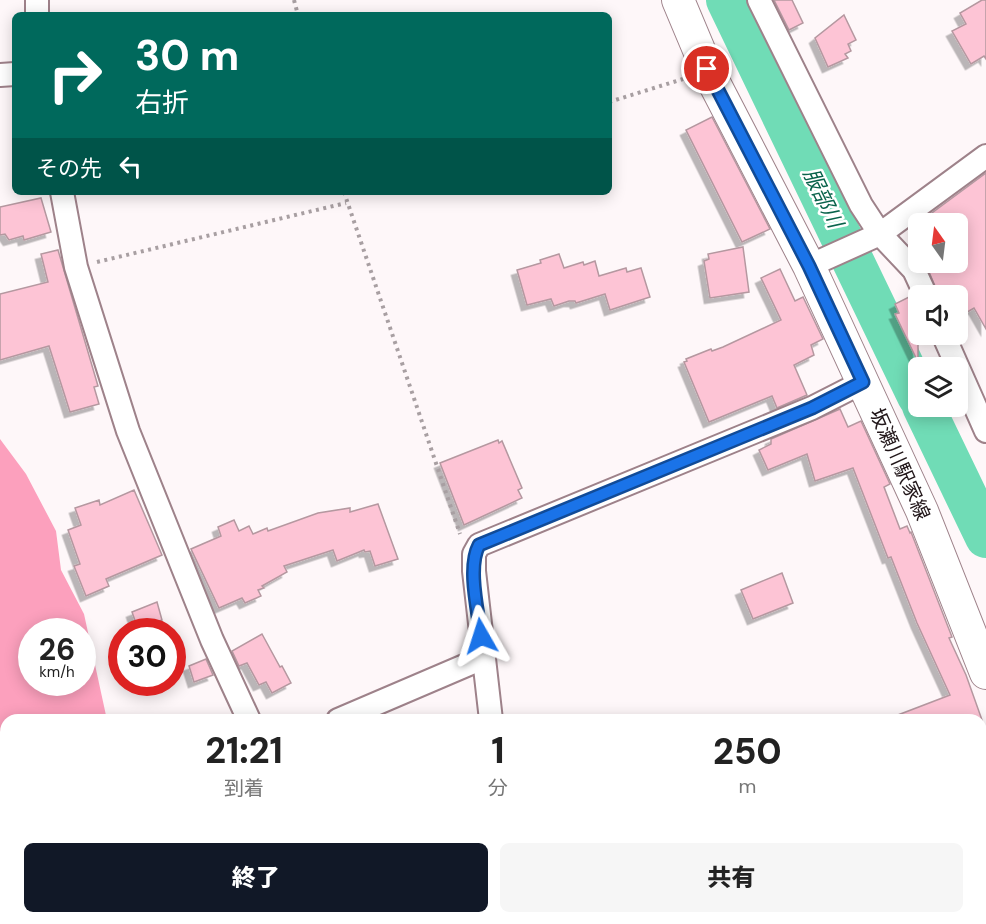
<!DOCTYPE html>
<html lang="ja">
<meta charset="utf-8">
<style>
body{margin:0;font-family:"DM Sans","Noto Sans JP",sans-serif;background:#f6f6f6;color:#222;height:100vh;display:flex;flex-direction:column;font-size:22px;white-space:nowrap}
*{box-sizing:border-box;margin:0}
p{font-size:20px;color:#767676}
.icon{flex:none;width:33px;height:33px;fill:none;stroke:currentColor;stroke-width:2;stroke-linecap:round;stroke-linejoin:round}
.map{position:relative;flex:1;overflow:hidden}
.sheet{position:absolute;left:0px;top:714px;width:987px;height:210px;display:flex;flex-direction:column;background:#fff;border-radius:18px 18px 0 0;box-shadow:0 3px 15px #0003}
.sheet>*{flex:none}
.top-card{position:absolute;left:12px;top:12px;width:600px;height:183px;border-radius:9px;box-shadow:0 3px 15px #0003;background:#00695c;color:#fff;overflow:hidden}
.needle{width:39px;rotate:346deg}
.controls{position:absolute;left:908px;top:213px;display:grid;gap:12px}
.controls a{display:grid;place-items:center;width:60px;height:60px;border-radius:9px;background:#fff;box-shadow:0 3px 15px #0003;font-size:30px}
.speed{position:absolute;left:18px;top:618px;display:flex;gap:12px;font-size:30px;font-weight:700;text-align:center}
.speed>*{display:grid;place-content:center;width:78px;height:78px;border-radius:50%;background:#fff;box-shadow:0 3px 15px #0003;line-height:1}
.speed small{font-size:15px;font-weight:400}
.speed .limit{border:9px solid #d22;background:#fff;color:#111}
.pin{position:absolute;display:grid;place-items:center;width:51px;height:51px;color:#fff;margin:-26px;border:3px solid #fff;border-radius:50%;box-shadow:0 2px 6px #0007}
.me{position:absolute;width:66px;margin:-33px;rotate:354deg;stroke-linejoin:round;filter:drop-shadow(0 0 4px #0008)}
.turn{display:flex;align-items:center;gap:21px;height:126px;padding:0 24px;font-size:27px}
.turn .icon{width:78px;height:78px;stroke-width:2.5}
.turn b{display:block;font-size:42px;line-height:51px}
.then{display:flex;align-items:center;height:57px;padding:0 24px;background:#0003;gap:12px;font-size:22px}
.eta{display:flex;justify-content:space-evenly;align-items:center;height:102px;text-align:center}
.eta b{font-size:36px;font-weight:800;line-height:42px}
.cta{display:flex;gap:12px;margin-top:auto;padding:12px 24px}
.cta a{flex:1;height:69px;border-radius:9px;background:#111827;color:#fff;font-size:24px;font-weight:800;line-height:69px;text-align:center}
.cta a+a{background:#f6f6f6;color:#222}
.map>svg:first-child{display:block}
</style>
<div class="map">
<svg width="986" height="924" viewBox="0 0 986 924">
<defs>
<filter id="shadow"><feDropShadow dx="-5.5" dy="5.5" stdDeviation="0" flood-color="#0004"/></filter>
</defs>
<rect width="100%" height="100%" fill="#fef7f9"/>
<path fill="#fca0bd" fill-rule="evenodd" d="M 0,439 L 26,474 L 56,531 L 61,570 L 84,614 L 107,720 L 6,720 L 6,918 L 249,918 L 250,924 L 0,924 ZM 32,632 L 82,632 L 82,682 L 32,682 Z"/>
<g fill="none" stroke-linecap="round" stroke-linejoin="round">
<g stroke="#70dcb6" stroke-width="42">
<path d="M 727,0 L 918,396"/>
<path d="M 923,406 L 986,537"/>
</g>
</g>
<g fill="#fdc4d5" stroke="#b598a0" stroke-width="1.5" filter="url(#shadow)">
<path d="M 774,0 L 792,0 L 803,23 L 789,30 Z"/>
<path d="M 982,0 L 986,0 L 986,59 L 984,56 L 971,64 L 952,31 L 966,24 L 960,13 Z"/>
<path d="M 844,15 L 856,40 L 848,44 L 851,51 L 845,54 L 848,58 L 828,67 L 815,38 Z"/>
<path d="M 712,117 L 770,229 L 742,242 L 686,130 Z"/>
<path d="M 986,173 L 986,329 L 974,308 L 957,318 L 957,296 L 939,296 L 925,262 L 957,262 L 957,224 L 917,224 Z"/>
<path d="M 41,198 L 51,232 L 24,240 L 23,236 L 9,240 L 5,234 L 0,235 L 0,207 Z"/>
<path d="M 743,247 L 749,292 L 710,298 L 704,261 L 709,259 L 708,254 Z"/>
<path d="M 58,250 L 98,386 L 94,387 L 99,404 L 70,412 L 49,346 L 0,360 L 0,294 L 48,282 L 41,254 Z"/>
<path d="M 559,254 L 564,268 L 583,262 L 584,265 L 595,261 L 599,276 L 626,268 L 627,272 L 641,268 L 650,297 L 610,310 L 605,294 L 576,303 L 575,301 L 569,301 L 554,306 L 551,299 L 527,305 L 517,270 L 541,263 L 540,260 Z"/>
<path d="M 780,269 L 795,301 L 803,297 L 823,339 L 811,345 L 814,355 L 794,365 L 807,395 L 777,408 L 772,396 L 709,422 L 684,362 L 687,361 L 686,359 L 711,349 L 712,351 L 723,347 L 781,320 L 761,278 Z"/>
<path d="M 911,296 L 918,307 L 918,362 L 895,314 L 899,313 L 895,304 Z"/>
<path d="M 840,409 L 848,427 L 861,421 L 890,484 L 884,487 L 900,529 L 907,526 L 910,533 L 911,532 L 952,637 L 949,638 L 966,675 L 982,720 L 891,720 L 890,718 L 950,695 L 917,623 L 891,557 L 888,558 L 853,468 L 815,481 L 807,454 L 768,470 L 759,450 L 771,444 L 771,439 Z"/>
<path d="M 498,440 L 499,443 L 502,441 L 522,488 L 518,490 L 522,498 L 464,525 L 440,463 Z"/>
<path d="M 134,490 L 162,555 L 106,579 L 109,586 L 86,596 L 74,566 L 80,564 L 68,530 L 81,525 L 75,508 L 99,500 L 100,505 Z"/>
<path d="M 378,504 L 398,559 L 375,566 L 370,551 L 365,552 L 364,550 L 337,561 L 333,550 L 284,566 L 287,572 L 262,586 L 264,588 L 258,590 L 261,596 L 245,603 L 242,598 L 219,608 L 191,549 L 221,536 L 218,527 L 234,520 L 239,531 L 249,526 L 253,534 L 267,528 L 268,531 L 318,513 L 350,508 L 350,512 Z"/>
<path d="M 782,573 L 793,603 L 753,619 L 741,590 Z"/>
<path d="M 157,602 L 162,620 L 138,629 L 132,612 Z"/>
<path d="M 262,634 L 280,667 L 282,666 L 291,683 L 272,693 L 266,682 L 259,685 L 247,663 L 239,666 L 232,651 Z"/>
<path d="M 206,659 L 213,675 L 194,682 L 189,666 Z"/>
</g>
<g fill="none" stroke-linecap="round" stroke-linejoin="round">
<defs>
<g id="street">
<path d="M 37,0 L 37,15"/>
<path d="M 759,0 L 861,205 L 880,234 L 914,270 L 926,296"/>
<path d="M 0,75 L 15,74"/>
<path d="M 62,192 L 76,267 L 128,431 L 212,640 L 249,720"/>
<path d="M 809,266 L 880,234 L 986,156"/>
<path d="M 943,334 L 986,431"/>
<path d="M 338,720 L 483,658"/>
<path d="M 491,720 L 474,571 L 474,554 L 479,545 L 812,408 L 863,382"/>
<path d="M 312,918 L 313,924"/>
<path d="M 546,918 L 547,924"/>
</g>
<path id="secondary" d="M 678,0 L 707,69 L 809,266 L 922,511 L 986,673"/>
</defs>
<use href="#street" stroke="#9e828a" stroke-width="26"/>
<use href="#secondary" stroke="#9e828a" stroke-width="34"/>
<g stroke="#a89fa2" stroke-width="4" stroke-dasharray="3 4.5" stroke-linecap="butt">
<path d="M 294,0 L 298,15"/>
<path d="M 609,102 L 683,79"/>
<path d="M 344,192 L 460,534"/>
<path d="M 97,262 L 346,203"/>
</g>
<use href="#street" stroke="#fff" stroke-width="22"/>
<use href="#secondary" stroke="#fff" stroke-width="32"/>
</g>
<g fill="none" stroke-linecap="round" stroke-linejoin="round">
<defs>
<path id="route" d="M 481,636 C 478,611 467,567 479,545 L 812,408 L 863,382 L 809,266 L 707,69"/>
</defs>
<use href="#route" stroke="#114b97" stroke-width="15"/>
<use href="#route" stroke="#1a73e8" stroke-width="10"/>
</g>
<g text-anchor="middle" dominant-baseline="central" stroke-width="5" stroke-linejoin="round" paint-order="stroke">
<g font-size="20" fill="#211619" stroke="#fff">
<text transform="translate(900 464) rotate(66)">坂瀬川駅家線</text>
</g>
<g font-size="21" font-style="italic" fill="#09634b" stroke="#fff">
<text transform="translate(823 198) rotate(64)">服部川</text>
</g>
</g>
</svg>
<div class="controls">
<a><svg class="needle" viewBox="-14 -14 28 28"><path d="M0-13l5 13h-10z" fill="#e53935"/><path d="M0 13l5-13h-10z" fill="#767676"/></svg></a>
<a><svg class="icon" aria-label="sound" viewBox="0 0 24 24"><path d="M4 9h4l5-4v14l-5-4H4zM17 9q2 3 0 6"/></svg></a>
<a><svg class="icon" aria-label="layers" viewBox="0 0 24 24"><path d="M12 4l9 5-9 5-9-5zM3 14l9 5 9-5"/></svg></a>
</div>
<div class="speed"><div>26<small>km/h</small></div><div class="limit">30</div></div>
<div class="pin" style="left:707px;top:69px;background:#d93025"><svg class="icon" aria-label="arrive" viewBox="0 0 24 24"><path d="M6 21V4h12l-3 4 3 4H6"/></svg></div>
<svg class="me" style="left:481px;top:636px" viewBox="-20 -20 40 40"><path d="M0-17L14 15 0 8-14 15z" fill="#1a73e8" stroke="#fff" stroke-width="4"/></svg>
<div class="top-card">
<div class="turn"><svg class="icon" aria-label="right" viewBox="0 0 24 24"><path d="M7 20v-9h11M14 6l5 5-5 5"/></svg><div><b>30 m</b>右折</div></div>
<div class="then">その先<svg class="icon" aria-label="left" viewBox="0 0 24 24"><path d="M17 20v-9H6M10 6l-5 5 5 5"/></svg></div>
</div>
<section class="sheet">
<div class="eta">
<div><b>21:21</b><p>到着</p></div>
<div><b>1</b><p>分</p></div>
<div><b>250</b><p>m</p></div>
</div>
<div class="cta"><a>終了</a><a>共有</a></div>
</section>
</div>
